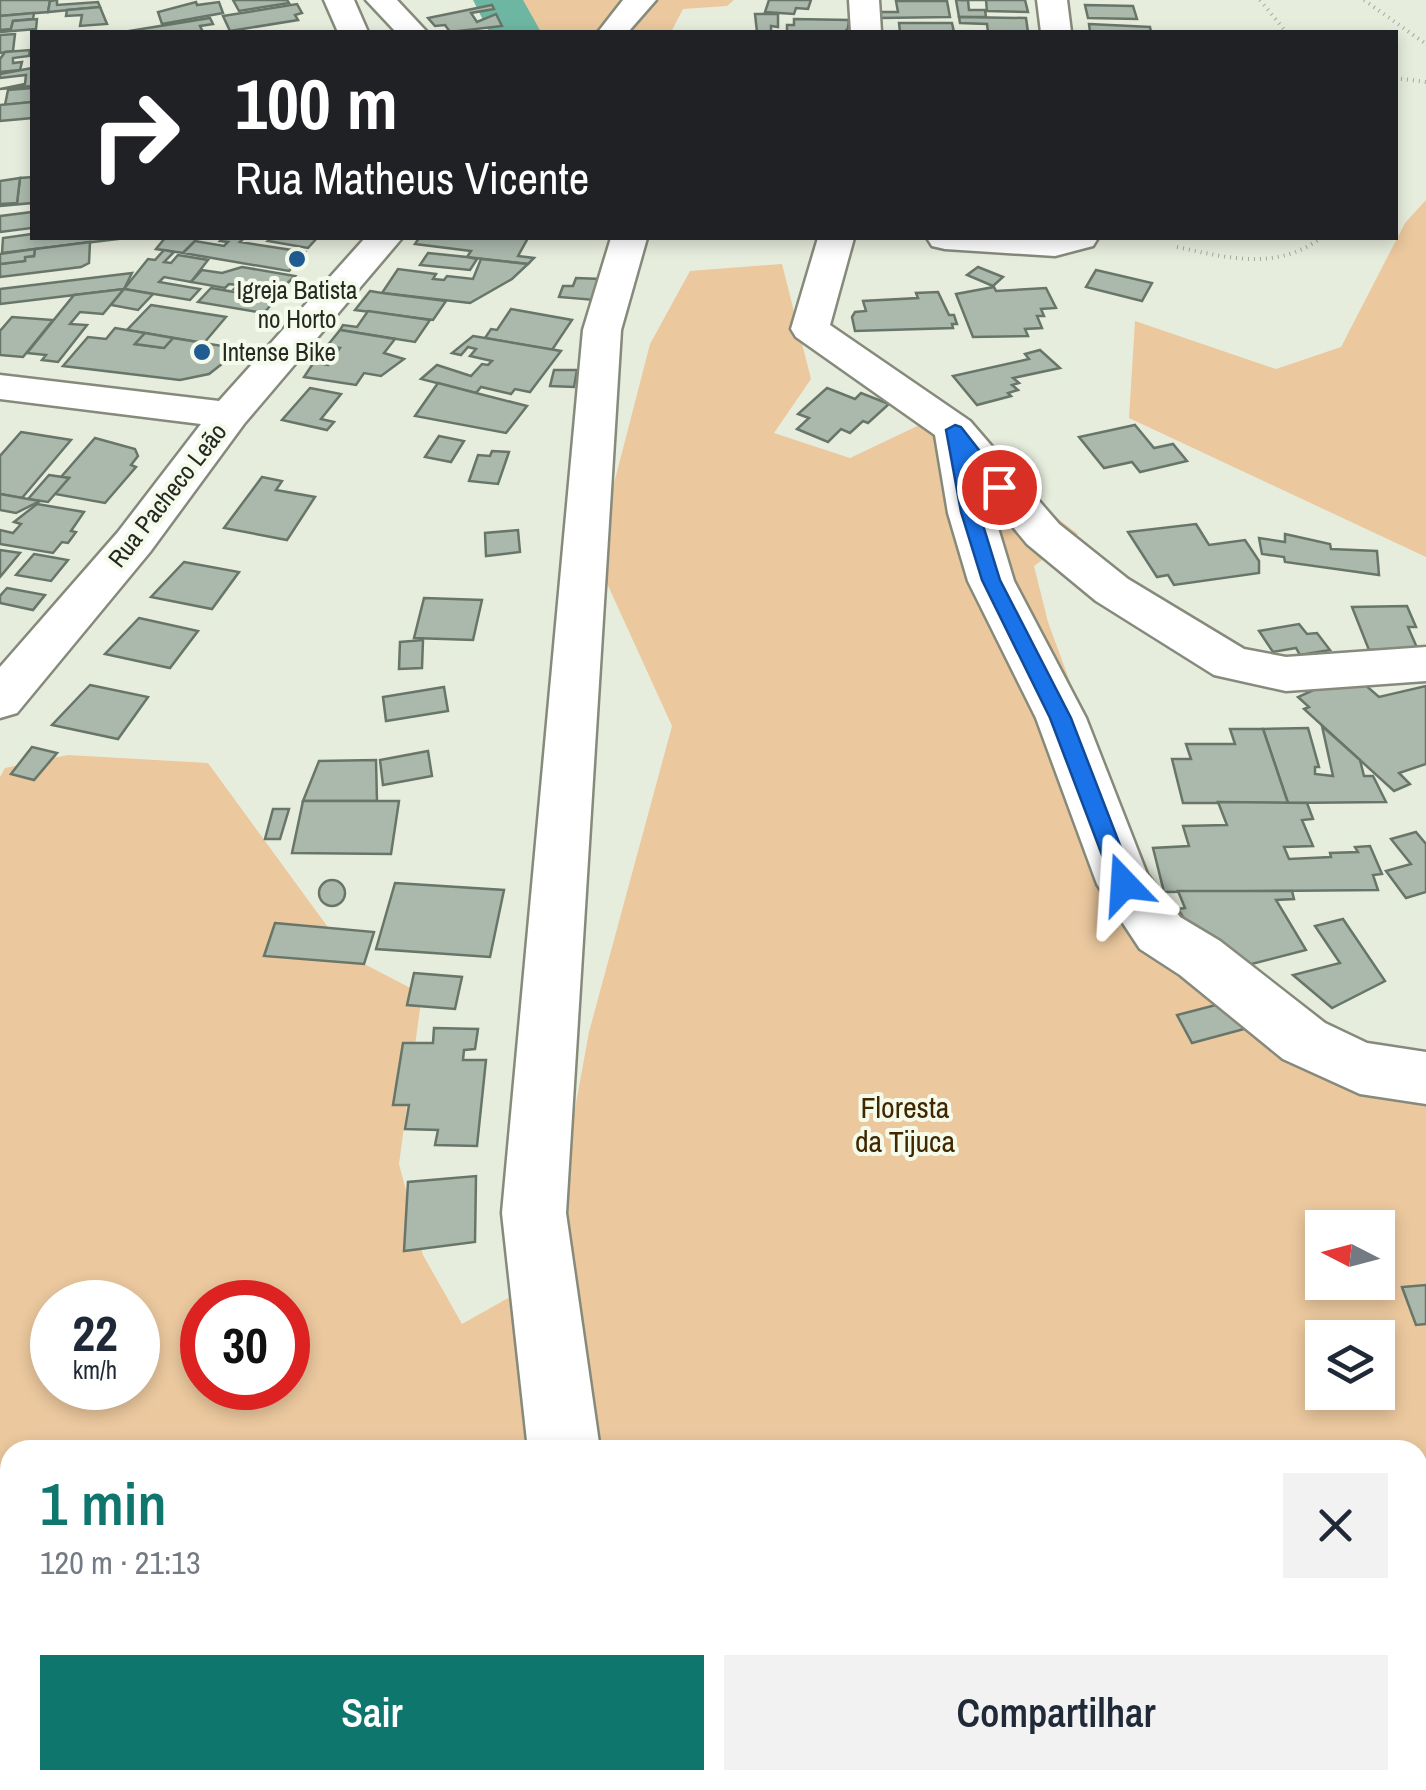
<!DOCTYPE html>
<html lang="pt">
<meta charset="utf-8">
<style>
body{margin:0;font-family:"Archivo Narrow",sans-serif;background:#f2f2f3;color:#1f2937;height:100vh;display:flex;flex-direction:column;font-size:38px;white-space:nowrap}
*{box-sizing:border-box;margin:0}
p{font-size:32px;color:#747a83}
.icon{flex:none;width:55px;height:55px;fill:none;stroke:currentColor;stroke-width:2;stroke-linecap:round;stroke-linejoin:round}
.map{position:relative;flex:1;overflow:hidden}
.drawer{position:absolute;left:0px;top:1440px;width:1428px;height:350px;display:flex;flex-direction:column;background:#fff;border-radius:30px 30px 0 0;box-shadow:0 5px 15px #0003}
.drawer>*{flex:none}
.guide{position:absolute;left:30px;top:30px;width:1368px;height:210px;border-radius:0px;box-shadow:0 5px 15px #0003;background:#202124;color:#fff;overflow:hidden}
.needle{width:65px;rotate:276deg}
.tools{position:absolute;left:1305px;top:1210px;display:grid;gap:20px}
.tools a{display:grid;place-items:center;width:90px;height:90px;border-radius:0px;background:#fff;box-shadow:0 5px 15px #0003;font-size:50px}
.speed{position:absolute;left:30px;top:1280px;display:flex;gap:20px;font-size:50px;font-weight:700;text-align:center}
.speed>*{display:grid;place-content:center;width:130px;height:130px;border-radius:50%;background:#fff;box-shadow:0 5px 15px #0003;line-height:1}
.speed small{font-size:25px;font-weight:400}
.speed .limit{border:15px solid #d22;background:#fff;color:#111}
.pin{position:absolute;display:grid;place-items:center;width:85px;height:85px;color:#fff;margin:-42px;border:5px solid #fff;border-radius:50%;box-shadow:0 2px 10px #0007}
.me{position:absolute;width:110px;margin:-55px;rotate:340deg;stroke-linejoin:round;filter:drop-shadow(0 0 8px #0008)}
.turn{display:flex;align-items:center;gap:35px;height:210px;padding:0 40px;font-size:45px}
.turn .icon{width:130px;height:130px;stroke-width:2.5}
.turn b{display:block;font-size:70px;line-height:85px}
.round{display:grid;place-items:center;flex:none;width:105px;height:105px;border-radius:0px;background:#f2f2f3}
.head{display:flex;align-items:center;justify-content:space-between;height:170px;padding:0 40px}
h1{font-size:60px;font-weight:600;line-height:75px;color:#0f766e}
.primary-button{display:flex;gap:20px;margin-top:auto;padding:20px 40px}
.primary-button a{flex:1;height:115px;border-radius:0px;background:#0f766e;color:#fff;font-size:40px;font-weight:600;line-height:115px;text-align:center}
.primary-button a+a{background:#f2f2f3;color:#1f2937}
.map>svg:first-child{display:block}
</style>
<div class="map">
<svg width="1426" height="1790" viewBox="0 0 1426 1790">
<rect width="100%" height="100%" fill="#e7eddd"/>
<g fill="#ebc89e" fill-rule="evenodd">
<path d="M 507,0 L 734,0 L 727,6 L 683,9 L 671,32 L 526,32 Z"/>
<path d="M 1426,200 L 1426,557 L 1129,418 L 1135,321 L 1276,369 L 1341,347 L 1405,223 Z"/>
<path d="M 782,264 L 811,379 L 774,433 L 850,458 L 930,420 L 1078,534 L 1034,566 L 1048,622 L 1102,769 L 1147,907 L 1426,1100 L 1426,1790 L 0,1790 L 0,777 L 5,768 L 68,755 L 208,763 L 349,956 L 422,994 L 399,1164 L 423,1255 L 462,1324 L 544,1278 L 589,1032 L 672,726 L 595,557 L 650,344 L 690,271 ZM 1322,1228 L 1378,1228 L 1378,1282 L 1322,1282 ZM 52,1302 L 138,1302 L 138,1388 L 52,1388 ZM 202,1302 L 288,1302 L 288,1388 L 202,1388 ZM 1322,1338 L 1378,1338 L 1378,1392 L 1322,1392 ZM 10,1450 L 1418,1450 L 1418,1780 L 10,1780 Z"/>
</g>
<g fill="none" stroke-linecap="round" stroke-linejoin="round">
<path fill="#6db7a2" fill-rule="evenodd" d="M 473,0 L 523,0 L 541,32 L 489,32 Z"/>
</g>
<g fill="#abb9ac" stroke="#687569" stroke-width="2.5">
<path d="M 0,0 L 58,0 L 50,1 L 48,12 L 0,16 Z"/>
<path d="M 57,0 L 57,5 L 98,2 L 100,7 L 48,12 L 50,1 Z"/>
<path d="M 233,0 L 287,0 L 289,3 L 239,11 Z"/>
<path d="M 769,0 L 811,0 L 808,9 L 796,8 L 794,14 L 765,12 Z"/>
<path d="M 956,0 L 968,0 L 969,10 L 985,10 L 986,17 L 959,17 Z"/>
<path d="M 961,0 L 1025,0 L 1028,12 L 987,11 L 986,0 Z"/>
<path d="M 896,1 L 947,1 L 950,17 L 880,18 L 879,12 L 898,12 Z"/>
<path d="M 196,2 L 197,5 L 219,2 L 223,13 L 162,24 L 158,12 Z"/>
<path d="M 297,4 L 302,13 L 295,15 L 298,20 L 230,31 L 223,16 Z"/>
<path d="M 492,5 L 494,9 L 471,13 L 477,22 L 496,14 L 502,26 L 450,32 L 445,25 L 435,26 L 428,18 Z"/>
<path d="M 1085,5 L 1133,6 L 1137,19 L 1088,18 Z"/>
<path d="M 100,7 L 107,24 L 80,26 L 82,15 L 66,16 L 67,10 Z"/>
<path d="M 34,13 L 33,19 L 13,21 L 11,29 L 0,30 L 0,16 Z"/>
<path d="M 755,14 L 778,14 L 778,27 L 771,26 L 771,32 L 757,32 Z"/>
<path d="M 959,17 L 1026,18 L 1028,32 L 988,32 L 987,24 L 960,23 Z"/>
<path d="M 210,18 L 213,24 L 200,26 L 203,32 L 123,32 Z"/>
<path d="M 37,19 L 36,29 L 0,32 L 11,29 L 13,21 Z"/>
<path d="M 794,19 L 849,20 L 848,28 L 845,32 L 787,32 L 787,25 L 794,25 Z"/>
<path d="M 899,23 L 952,23 L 954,32 L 900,32 Z"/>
<path d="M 1089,24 L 1150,27 L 1151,32 L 1090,32 Z"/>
<path d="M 15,34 L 13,51 L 0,53 L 0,35 Z"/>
<path d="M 30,50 L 29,56 L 13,58 L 13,63 L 22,62 L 20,70 L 0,72 L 0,59 L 5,52 Z"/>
<path d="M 32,68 L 32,86 L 0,89 L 25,84 L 26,75 L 0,78 L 0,74 Z"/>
<path d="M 32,88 L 32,102 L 5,105 L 8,90 Z"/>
<path d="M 32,102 L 32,118 L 0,121 L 0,105 Z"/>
<path d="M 32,177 L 32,203 L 0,206 L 17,203 L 20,178 Z"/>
<path d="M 20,178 L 17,203 L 0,204 L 0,181 Z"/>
<path d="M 32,212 L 32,228 L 0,232 L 0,216 Z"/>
<path d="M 32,234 L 32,238 L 126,238 L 2,253 L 3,238 Z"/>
<path d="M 165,238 L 198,238 L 183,253 L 156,249 Z"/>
<path d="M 223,238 L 243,239 L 240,242 L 305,252 L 289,271 L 183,253 L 195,241 L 224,246 L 228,242 L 220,241 Z"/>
<path d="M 272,238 L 317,238 L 308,248 L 268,241 Z"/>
<path d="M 419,238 L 528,238 L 518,256 L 534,258 L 528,264 L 467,257 L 471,251 L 415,244 Z"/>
<path d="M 90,242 L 89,263 L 81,267 L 0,277 L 0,264 L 25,261 L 25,257 L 34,256 L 35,249 Z"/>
<path d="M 35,249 L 34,256 L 25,257 L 25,261 L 0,264 L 0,254 Z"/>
<path d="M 164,250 L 174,252 L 164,262 L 171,263 L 178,255 L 208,260 L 191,282 L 164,277 L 159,282 L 200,289 L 190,300 L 124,289 L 148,259 L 155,260 Z"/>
<path d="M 428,253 L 467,257 L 477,259 L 470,270 L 420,265 Z"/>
<path d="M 481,259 L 528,264 L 512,279 L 470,303 L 382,293 L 398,269 L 436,274 L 433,279 L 444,280 L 447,276 L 473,279 Z"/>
<path d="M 242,267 L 295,276 L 275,295 L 234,289 L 238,285 L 229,284 L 225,288 L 191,282 L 202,270 L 222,273 Z"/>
<path d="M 978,267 L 1003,277 L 993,286 L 967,275 Z"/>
<path d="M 1096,270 L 1152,283 L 1142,301 L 1086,287 Z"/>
<path d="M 132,273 L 124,289 L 0,304 L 0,289 Z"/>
<path d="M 576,278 L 601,279 L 595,300 L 559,297 L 563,286 L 573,286 Z"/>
<path d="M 994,287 L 996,291 L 1046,288 L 1056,308 L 1041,309 L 1044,316 L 1037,316 L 1042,328 L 1025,329 L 1028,336 L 973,337 L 956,294 Z"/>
<path d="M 211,288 L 276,299 L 264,313 L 198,302 Z"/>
<path d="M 124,289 L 103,314 L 80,312 L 70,324 L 87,325 L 58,362 L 42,360 L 46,355 L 27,353 L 74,295 Z"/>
<path d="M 124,289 L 153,294 L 138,310 L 111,305 Z"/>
<path d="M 370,291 L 382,293 L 446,301 L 433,320 L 355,310 Z"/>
<path d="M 938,292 L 949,315 L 954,315 L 957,324 L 952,324 L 953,328 L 855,331 L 852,317 L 855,312 L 866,311 L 863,301 L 918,298 L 916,293 Z"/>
<path d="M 151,305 L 226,317 L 204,343 L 127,330 Z"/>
<path d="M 511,309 L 572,320 L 552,350 L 485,338 L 491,329 L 497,330 Z"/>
<path d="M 368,311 L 430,320 L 415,342 L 340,330 L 343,325 L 357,327 Z"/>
<path d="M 12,317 L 53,320 L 23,357 L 0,355 L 0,331 Z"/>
<path d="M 115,328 L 145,333 L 135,344 L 164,348 L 173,338 L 241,349 L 209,374 L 180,380 L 63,366 L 88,337 L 106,339 Z"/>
<path d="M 340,330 L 395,339 L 384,353 L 404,359 L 381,376 L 364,373 L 356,385 L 304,377 L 314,362 L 328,365 L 340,348 L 327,346 Z"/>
<path d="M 145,333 L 173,338 L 164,348 L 135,344 Z"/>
<path d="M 473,336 L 485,338 L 561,351 L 530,392 L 515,389 L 511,394 L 481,387 L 476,393 L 421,379 L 437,365 L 471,376 L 482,364 L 488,365 L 492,361 L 470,356 L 476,349 L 468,347 L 461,355 L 452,353 Z"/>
<path d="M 1040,350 L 1060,368 L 1013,378 L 1019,383 L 1012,385 L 1018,390 L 1008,393 L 1011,396 L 977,405 L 953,376 L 1029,359 L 1025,354 Z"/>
<path d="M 554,370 L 577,370 L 574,387 L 550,386 Z"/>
<path d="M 438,383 L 476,393 L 527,406 L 506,433 L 415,416 Z"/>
<path d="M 310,388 L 341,394 L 321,419 L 334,422 L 327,430 L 282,420 Z"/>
<path d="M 827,388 L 855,399 L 861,393 L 889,404 L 868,423 L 863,421 L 850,433 L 841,429 L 828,442 L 797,429 L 809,418 L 798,414 Z"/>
<path d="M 1135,425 L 1154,448 L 1173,444 L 1187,461 L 1140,472 L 1132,462 L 1104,468 L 1079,437 Z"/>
<path d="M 21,432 L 71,440 L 22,498 L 0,494 L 0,456 Z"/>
<path d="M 439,436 L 464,441 L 451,462 L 425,457 Z"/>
<path d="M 95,438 L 135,449 L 138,456 L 131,465 L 136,467 L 105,503 L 55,494 L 69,478 L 61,477 Z"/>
<path d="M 492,451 L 509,452 L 498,484 L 469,481 L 478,455 L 490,456 Z"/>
<path d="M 49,475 L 69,478 L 48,502 L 28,499 Z"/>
<path d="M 262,477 L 282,481 L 276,490 L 315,497 L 287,540 L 224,528 Z"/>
<path d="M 0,494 L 28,499 L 40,501 L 16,513 L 0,510 Z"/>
<path d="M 37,504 L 84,512 L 71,531 L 76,532 L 68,543 L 62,542 L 53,553 L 0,544 L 0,530 L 13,533 L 21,524 L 14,522 Z"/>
<path d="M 1196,524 L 1209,545 L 1245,540 L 1259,561 L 1259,573 L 1174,585 L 1168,575 L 1157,577 L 1128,532 Z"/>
<path d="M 518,530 L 520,552 L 486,556 L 485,533 Z"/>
<path d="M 1285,534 L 1330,544 L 1331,549 L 1377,551 L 1379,575 L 1285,562 L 1284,557 L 1262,554 L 1259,538 L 1285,542 Z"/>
<path d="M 0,550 L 20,553 L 0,577 Z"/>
<path d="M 34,554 L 68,560 L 51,581 L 16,575 Z"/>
<path d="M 184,562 L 239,572 L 212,609 L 151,597 Z"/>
<path d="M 7,588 L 45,595 L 33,610 L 0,603 L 0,596 Z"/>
<path d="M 424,598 L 482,600 L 473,640 L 414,638 Z"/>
<path d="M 1407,606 L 1416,627 L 1408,627 L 1418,650 L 1369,650 L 1352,607 Z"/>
<path d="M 139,618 L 198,631 L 170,668 L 105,654 Z"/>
<path d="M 1299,624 L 1307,634 L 1317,633 L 1330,650 L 1300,655 L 1296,648 L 1273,652 L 1259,631 Z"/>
<path d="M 423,640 L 422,668 L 399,669 L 400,642 Z"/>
<path d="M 1356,677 L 1379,697 L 1426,686 L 1426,764 L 1399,773 L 1410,784 L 1394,791 L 1304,709 L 1309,707 L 1298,697 L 1329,683 Z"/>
<path d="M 90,685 L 148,697 L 118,739 L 52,725 Z"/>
<path d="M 444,687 L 448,711 L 386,721 L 383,697 Z"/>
<path d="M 1322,726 L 1360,760 L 1364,776 L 1373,776 L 1386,802 L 1288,803 L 1263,729 L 1308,728 L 1319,767 L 1315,767 L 1315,774 L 1333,776 Z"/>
<path d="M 1230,729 L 1263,729 L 1288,803 L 1183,803 L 1172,759 L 1191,759 L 1186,744 L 1235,744 Z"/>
<path d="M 32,747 L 57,753 L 34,780 L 11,774 Z"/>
<path d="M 428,751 L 432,776 L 383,785 L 380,760 Z"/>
<path d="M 376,760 L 377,801 L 303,801 L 319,761 Z"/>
<path d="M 303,801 L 399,801 L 391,854 L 292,853 Z"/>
<path d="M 1218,802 L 1307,803 L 1313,819 L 1302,820 L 1313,846 L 1284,847 L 1289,859 L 1331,857 L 1330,853 L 1358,852 L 1355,847 L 1370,846 L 1382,874 L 1373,875 L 1378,890 L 1164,892 L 1153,848 L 1189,846 L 1183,826 L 1227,825 Z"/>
<path d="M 273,809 L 289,809 L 280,839 L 265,839 Z"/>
<path d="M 1416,832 L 1426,844 L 1426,892 L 1406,898 L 1386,871 L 1411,864 L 1391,839 Z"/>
<circle cx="332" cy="893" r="13"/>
<path d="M 395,883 L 504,890 L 490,957 L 376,949 Z"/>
<path d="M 1178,891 L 1292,891 L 1294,899 L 1276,900 L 1306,950 L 1240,967 L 1205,953 L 1178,909 L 1185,908 Z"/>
<path d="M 1343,919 L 1385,981 L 1332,1008 L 1293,975 L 1340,963 L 1315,926 Z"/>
<path d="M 275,923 L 374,932 L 364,964 L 264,956 Z"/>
<path d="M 414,973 L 462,977 L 455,1009 L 407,1005 Z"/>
<path d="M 1243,998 L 1259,1025 L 1192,1043 L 1177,1015 Z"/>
<path d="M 434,1028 L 478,1029 L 475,1049 L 464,1050 L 463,1060 L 486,1060 L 477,1146 L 435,1145 L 438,1130 L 405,1129 L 409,1105 L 393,1105 L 403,1043 L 433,1043 Z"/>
<path d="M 476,1176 L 475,1242 L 404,1251 L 408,1182 Z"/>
<path d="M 1426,1285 L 1426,1324 L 1416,1325 L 1402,1287 Z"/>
<path d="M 0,1745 L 10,1745 L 10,1780 L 40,1780 L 38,1786 L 0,1786 Z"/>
</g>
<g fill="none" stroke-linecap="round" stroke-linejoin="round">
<defs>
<g id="minor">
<path d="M 324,0 L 354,0 L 368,32 L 338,32 Z"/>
<path d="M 366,0 L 397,0 L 427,32 L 396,32 Z"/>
<path d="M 623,0 L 656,0 L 628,32 L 598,32 Z"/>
<path d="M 849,0 L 879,0 L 881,32 L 851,32 Z"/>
<path d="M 1037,0 L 1067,0 L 1071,32 L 1041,32 Z"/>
<path d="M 365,238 L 402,238 L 244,424 L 150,552 L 17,713 L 0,718 L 0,667 L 118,532 L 201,424 L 0,399 L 0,375 L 219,401 Z"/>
<path d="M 611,238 L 647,238 L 621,330 L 566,1213 L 600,1450 L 528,1450 L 502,1213 L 583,330 Z"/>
<path d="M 818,238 L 854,238 L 830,325 L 970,421 L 1059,524 L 1128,579 L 1244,649 L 1286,657 L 1426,647 L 1426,681 L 1286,691 L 1214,675 L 1096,601 L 1027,544 L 989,498 L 1014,581 L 1086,718 L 1147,874 L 1180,917 L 1220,941 L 1325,1023 L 1367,1043 L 1426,1052 L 1426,1104 L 1360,1094 L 1283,1059 L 1180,975 L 1140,949 L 1097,884 L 1036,718 L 968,581 L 948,513 L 935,435 L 796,337 L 791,329 Z"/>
<path d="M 927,238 L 1098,238 L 1093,246 L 1055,256 L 945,249 L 932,246 Z"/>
<path d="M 565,1780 L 645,1780 L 647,1790 L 567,1790 Z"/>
</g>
</defs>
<use href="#minor" stroke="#858a7b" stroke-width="5"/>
<g stroke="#a5aa9d" stroke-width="4" stroke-dasharray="1 5" stroke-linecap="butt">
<path d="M 1260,0 L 1286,32"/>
<path d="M 1364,0 L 1426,44"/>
<path d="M 1395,78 L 1426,82"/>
<path d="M 1177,247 C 1228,258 1276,271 1321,238"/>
</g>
<use href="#minor" fill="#fff" fill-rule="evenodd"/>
</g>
<path fill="#1a73e8" stroke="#114b97" stroke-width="2.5" d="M 955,425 L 961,427 L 1008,487 L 1006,491 L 993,491 L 969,460 L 979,512 L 1000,580 L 1071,718 L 1135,884 L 1132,891 L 1124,893 L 1113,884 L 1050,718 L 982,580 L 961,512 L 946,430 Z"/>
<g fill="#205b92" stroke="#f5fbea" stroke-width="4">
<circle cx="297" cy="259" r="10"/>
<circle cx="202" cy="352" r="10"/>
</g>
<g text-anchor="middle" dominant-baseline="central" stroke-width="8" stroke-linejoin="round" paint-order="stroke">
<g font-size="25" fill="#262922" stroke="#f5fbea">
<text x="297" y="290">Igreja Batista<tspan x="297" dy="29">no Horto</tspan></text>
<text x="222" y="352" text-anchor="start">Intense Bike</text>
</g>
<g font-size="25" fill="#262922" stroke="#f5fbea">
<text transform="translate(167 495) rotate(-52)">Rua Pacheco Leão</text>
</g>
<g font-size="30" fill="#412700" stroke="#f5fbea">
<text x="905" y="1107">Floresta<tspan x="905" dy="34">da Tijuca</tspan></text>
</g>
</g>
</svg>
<div class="tools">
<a><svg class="needle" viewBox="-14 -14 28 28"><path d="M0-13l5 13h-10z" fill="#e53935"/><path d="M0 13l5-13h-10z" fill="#747a83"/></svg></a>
<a><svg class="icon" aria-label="layers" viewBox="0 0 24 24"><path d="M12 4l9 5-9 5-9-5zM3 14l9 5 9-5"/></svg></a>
</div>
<div class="speed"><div>22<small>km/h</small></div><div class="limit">30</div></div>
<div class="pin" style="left:999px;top:487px;background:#d93025"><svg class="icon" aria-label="arrive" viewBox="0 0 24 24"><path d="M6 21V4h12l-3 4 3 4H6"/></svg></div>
<svg class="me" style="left:1124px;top:884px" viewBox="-20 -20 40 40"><path d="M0-17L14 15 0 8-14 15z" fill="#1a73e8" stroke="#fff" stroke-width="4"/></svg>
<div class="guide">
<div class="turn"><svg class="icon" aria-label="right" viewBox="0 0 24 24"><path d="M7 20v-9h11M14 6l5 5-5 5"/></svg><div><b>100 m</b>Rua Matheus Vicente</div></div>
</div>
<section class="drawer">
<div class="head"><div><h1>1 min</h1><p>120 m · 21:13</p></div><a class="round"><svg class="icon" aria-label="close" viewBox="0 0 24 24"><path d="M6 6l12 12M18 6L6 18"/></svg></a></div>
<div class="primary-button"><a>Sair</a><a>Compartilhar</a></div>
</section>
</div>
